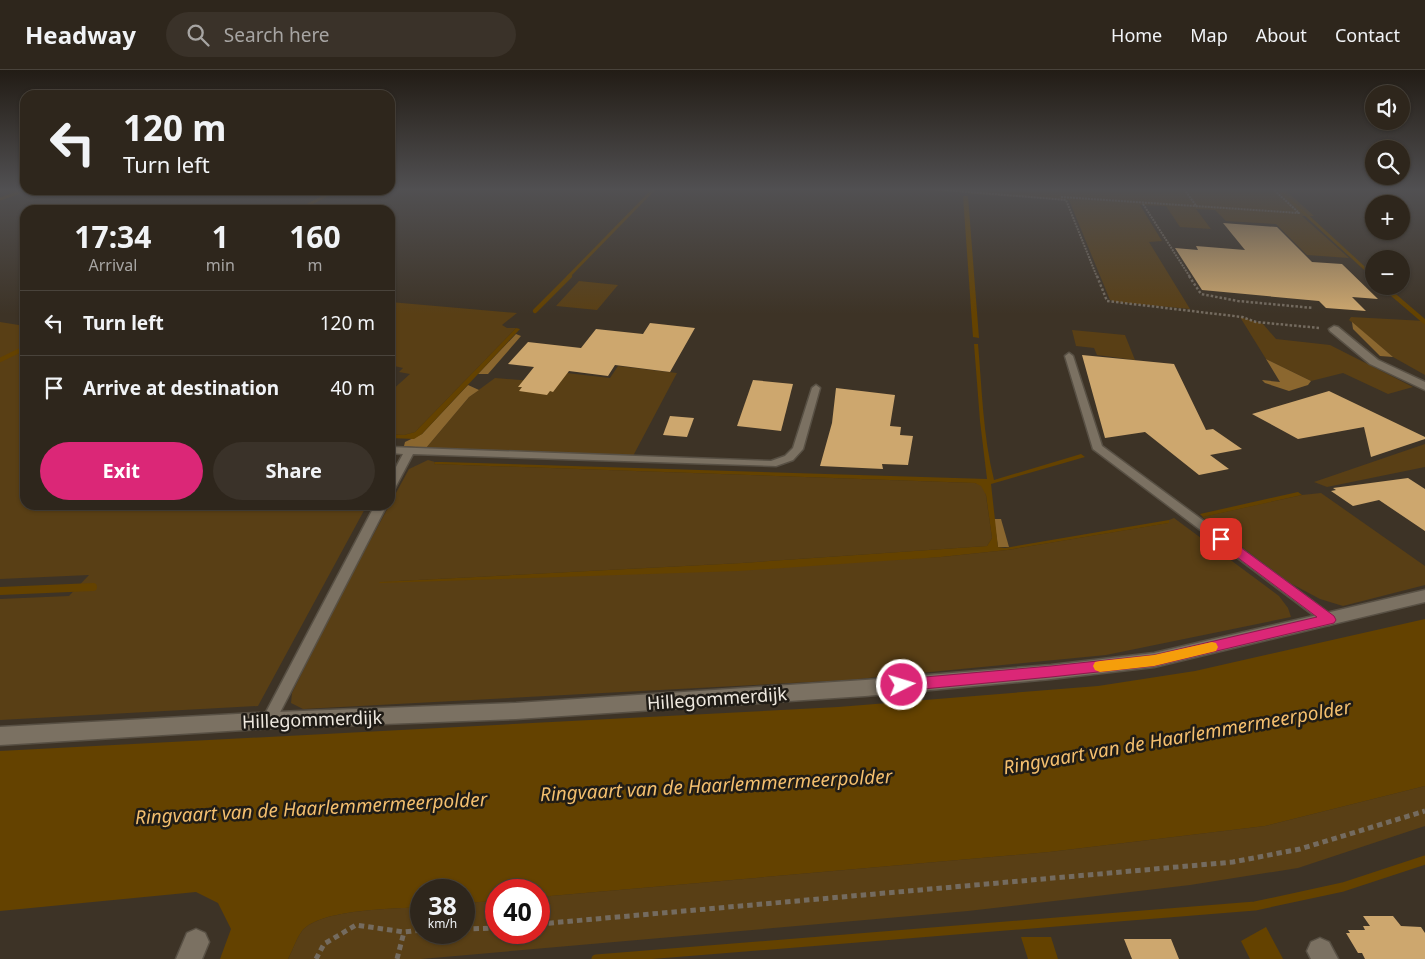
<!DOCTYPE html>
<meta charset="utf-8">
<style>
body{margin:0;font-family:"Noto Sans",sans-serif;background:#3a3229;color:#f1f3f6;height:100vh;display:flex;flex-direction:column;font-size:19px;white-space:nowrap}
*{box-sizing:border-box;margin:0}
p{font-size:16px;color:#a7a5a3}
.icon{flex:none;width:28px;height:28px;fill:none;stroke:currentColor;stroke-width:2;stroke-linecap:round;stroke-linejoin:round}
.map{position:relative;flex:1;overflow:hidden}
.sheet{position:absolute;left:20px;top:135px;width:375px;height:305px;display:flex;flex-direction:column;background:#2e261c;border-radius:15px;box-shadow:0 1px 4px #0004,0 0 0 1px #49433b}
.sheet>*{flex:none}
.hud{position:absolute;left:20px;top:20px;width:375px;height:105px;border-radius:15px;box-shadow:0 1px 4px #0004,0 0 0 1px #49433b;background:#2e261c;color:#f1f3f6;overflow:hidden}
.buttons{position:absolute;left:1365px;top:15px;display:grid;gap:10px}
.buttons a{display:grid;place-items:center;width:45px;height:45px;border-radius:50%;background:#2e261c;box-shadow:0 1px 4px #0004,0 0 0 1px #49433b;font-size:25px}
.speed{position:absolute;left:410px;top:809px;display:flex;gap:10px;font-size:25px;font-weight:700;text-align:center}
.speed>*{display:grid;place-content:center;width:65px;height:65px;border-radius:50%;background:#2e261c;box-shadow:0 1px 4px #0004,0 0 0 1px #49433b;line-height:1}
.speed small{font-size:12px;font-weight:400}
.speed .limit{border:8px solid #d22;background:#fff;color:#111}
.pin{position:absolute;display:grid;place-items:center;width:42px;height:42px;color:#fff;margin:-21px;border-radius:10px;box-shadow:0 2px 8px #0006}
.me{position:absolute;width:55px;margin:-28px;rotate:85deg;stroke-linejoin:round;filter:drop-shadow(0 0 4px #0008)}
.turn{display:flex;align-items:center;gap:18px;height:105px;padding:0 20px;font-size:22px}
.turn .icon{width:65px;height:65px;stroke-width:2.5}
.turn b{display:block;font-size:35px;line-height:42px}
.eta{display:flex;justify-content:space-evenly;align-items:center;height:85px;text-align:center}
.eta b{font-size:30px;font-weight:700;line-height:35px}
.primary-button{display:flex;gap:10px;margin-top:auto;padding:10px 20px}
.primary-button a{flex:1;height:58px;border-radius:30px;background:#db2777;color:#fff;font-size:20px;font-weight:700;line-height:58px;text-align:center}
.primary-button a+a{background:#3a3229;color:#f1f3f6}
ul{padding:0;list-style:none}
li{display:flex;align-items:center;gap:15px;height:65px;padding:0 20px;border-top:1px solid #49433b}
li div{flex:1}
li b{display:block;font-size:19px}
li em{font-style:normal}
header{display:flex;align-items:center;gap:30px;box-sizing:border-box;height:70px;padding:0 25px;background:#2e261c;border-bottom:1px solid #49433b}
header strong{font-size:24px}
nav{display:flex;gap:28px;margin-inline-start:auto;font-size:18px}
.search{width:350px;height:45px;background:#3a3229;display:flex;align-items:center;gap:12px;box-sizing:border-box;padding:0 18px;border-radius:28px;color:#a7a5a3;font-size:19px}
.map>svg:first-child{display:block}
</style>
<header>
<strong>Headway</strong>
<div class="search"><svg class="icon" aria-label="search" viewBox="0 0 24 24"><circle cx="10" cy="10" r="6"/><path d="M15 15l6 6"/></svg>Search here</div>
<nav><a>Home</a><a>Map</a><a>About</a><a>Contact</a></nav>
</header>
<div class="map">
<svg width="1425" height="889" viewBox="0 0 1425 889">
<rect width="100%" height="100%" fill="#3d3326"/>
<g fill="#593f15">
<path d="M 907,119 L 1284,119 L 1314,146 L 1302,146 L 1349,188 L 1307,185 L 1276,154 L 1226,151 L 1215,140 L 1196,139 L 1211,159 L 1180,157 L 1166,136 L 1140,135 L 1162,171 L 1149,172 L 1190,239 L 1116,232 L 1110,230 L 1069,130 L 968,124 L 968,121 L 967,123 Z"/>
<path d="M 579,211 L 618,215 L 597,240 L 556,236 Z"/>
<path d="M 390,232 L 517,243 L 502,255 L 507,258 L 516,258 L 415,362 L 404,365 L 390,364 L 390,322 L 410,304 L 399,302 L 403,298 L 390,295 Z"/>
<path d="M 1240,247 L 1263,254 L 1276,269 L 1330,275 L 1413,317 L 1388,324 L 1343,303 L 1311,311 L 1266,289 Z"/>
<path d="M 1351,247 L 1425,251 L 1425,305 L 1393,287 L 1349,250 Z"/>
<path d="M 0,252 L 25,256 L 25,435 L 367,435 L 258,636 L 0,650 L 0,529 L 69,526 L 89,505 L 0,509 Z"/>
<path d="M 1072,260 L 1125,265 L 1135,290 L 1097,285 L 1094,278 L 1076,276 Z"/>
<path d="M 618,296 L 677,303 L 633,386 L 426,378 L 469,327 L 495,308 L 558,313 L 567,303 L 610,308 Z"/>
<path d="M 1425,374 L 1425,397 L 1327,417 L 1314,412 Z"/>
<path d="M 428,390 L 435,392 L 434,394 L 975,413 L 981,415 L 985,419 L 992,468 L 987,476 L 742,493 L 380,512 L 941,487 L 1007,480 L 1168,453 L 1169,450 L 1174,448 L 1279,526 L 1288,538 L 1291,547 L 1106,585 L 848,610 L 303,639 L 291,633 L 292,623 L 345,517 L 409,399 Z"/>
<path d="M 1321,423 L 1425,496 L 1425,515 L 1343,536 L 1320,529 L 1290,513 L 1202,447 L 1302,425 Z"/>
<path d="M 1425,716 L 1425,756 L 1298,798 L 1190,815 L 968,841 L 421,889 L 288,889 C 293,880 296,869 302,861 C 320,839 393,839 421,837 L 421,862 L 464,862 L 464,833 L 496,831 L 496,862 L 539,862 L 539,827 L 1049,782 L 1265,756 Z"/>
</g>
<g fill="#8b672f">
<path d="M 1352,252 L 1393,287 L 1380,286 L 1353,259 Z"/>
<path d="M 516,264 L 521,266 L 488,304 L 478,304 Z"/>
<path d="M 1266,289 L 1311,311 L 1308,315 L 1289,321 L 1265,313 L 1262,310 L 1280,312 Z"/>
<path d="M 468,315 L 479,320 L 469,327 L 426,378 L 404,376 L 405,372 L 422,364 Z"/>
<path d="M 994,449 L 1001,449 L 1009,477 L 998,477 Z"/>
</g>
<g fill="#644200">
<path d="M 963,126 L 968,126 L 979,268 L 973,267 Z"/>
<path d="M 516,258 L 520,259 L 422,364 L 414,369 L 390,368 L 390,364 L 404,365 L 415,362 Z"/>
<path d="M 974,274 L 978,274 C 982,319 983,366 994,410 L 1081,384 L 1085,387 L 991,414 L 998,477 L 1005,478 L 1169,450 L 1169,453 L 1007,480 L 941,487 L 739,501 L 379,513 L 380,512 L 742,493 L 987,476 L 992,468 L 986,425 L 981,416 L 975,413 L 434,394 L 435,392 L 443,392 L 987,409 L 980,351 Z"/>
<path d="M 1298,422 L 1302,425 L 1203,447 L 1200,444 Z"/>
<path d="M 1425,549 L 1425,716 L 1265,756 L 1049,782 L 539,827 L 539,820 L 496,820 L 496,831 L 464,833 L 464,820 L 421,820 L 421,837 C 393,839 320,839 302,861 C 296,869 293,880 288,889 L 220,889 L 231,859 L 218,833 L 196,822 L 0,841 L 0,681 L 838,637 L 1098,616 L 1195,601 Z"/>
<path d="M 1266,857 L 1283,889 L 1250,889 L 1241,871 Z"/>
<path d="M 1021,867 L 1051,867 L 1058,889 L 1028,889 Z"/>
</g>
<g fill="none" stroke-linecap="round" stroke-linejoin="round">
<g stroke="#644200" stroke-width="3">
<path d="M 1278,119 L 1374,207"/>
<path d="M 0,129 L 26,120"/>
<path d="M 298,140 L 337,120"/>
<path d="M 568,207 L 654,119"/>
</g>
<g stroke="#644200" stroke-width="4.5">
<path d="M 1372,206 L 1374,207"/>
<path d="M 1383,216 L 1425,252"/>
<path d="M 535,241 L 570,206"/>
<path d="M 0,290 L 25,278"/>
</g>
<path stroke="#644200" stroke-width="8" d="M 0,521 L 93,517"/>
<path stroke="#644200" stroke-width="9" d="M 596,889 L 1255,836 L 1343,817 L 1425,790"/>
</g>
<g fill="#cda76e">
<path d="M 1223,153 L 1277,157 L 1312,192 L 1342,194 L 1378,229 L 1352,227 L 1366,241 L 1326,238 L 1319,231 L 1202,220 L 1175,178 L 1198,180 L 1196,176 L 1245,180 Z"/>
<path d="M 650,253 L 695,258 L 670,302 L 615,295 L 608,306 L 569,301 L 553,322 L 550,321 L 547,325 L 519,321 L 522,317 L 518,317 L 534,297 L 508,294 L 528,272 L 581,278 L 596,259 L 643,264 Z"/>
<path d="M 1082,285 L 1174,294 L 1206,360 L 1213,359 L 1242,379 L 1210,385 L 1229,399 L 1199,405 L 1145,362 L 1105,368 Z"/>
<path d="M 753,310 L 793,314 L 781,361 L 737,356 Z"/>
<path d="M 836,318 L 895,325 L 890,356 L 901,357 L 900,365 L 913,366 L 908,395 L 882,394 L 883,399 L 820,396 L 832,353 Z"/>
<path d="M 1329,321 L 1425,367 L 1425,369 L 1371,387 L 1364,357 L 1298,369 L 1252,344 Z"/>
<path d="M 670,346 L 694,348 L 687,367 L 663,365 Z"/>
<path d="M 1408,408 L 1425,419 L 1425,461 L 1379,430 L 1353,436 L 1331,421 L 1336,420 L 1333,418 Z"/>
<path d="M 1363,846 L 1393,846 L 1401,856 L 1421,857 L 1425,863 L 1425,889 L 1365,889 L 1362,883 L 1358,883 L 1346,863 L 1350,863 L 1348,860 L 1365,860 L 1363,856 L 1370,856 Z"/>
<path d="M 1124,869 L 1171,869 L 1179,889 L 1132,889 Z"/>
</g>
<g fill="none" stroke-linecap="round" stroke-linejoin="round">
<defs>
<g id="lane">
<path d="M 1069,283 L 1073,286 L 1102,376 L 1334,547 L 1336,550 L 1334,553 L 1329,555 L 1324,553 L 1093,379 L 1065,286 Z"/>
<path d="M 816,315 L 820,318 L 803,379 L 793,390 L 776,396 L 413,384 L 395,418 L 390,421 L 390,408 L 403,384 L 390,383 L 390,377 L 771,391 L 785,386 L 793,378 L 812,318 Z"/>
<path d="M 375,435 L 387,435 L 274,654 L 269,656 L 264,654 L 262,650 L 264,646 Z"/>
</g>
<g id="street">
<path d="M 1334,256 L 1338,257 L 1378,290 L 1425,312 L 1425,320 L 1370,294 L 1330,261 L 1329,259 Z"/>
<path d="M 196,859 L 205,863 L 209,872 L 202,889 L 176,889 L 187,863 Z"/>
<path d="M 1320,868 L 1329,872 L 1338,889 L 1311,889 L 1307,881 L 1311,872 Z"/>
</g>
<path id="secondary" d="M 1425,520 L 1425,532 L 1154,597 L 1051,609 L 865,626 L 516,649 L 276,658 L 0,675 L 0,657 L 276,642 L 516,633 L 865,610 L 1051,595 L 1154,583 Z"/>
</defs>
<use href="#lane" stroke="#585044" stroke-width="3"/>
<use href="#street" stroke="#585044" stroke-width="3"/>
<use href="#secondary" stroke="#585044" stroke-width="3"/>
<g stroke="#746b5f" stroke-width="2" stroke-dasharray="2 1" stroke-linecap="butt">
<path d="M 932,119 L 1066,130 L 1097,207"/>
<path d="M 1184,119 L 1197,137"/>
<path d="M 1061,127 L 1299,143 L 1273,119"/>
<path d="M 1143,134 L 1190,207"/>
</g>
<g stroke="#746b5f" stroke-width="2.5" stroke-dasharray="2.5 2" stroke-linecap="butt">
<path d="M 1097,206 L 1107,231 L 1242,247 L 1256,252 L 1320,258"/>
<path d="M 1189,206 L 1201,224 L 1238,231 L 1313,238"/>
</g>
<g stroke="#746b5f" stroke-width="5" stroke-dasharray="5.5 4" stroke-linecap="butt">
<path d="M 539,854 L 1233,792 L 1300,779 L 1425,741"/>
<path d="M 464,859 L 496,858"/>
<path d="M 316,889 L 324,874 L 356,855 L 404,862 L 421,860"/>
<path d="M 397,889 L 404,862"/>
</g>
<use href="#lane" fill="#7b7162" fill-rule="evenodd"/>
<use href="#street" fill="#7b7162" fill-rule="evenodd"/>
<use href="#secondary" fill="#7b7162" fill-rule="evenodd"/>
</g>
<linearGradient id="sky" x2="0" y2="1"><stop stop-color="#221c15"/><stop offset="0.49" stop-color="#515052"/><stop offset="1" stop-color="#515052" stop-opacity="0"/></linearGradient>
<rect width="1425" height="244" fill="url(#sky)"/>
<path fill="#db2777" stroke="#8e194d" d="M 1221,465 L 1225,466 L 1334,546 L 1336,550 L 1334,553 L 1154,596 L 1051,607 L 902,621 L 897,619 L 895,615 L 897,611 L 902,609 L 1051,596 L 1154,585 L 1317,547 L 1217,472 L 1215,469 Z"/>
<path fill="#f59e0b" d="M 1212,572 L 1216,573 L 1218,577 L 1216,581 L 1154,596 L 1100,602 L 1095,600 L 1093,596 L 1095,592 L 1100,591 L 1154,585 Z"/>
<g text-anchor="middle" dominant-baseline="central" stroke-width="5" stroke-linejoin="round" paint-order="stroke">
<g font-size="18" fill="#eee8df" stroke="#201c16">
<text transform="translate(717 628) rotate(-4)">Hillegommerdijk</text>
<text transform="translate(312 649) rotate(-2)">Hillegommerdijk</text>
</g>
<g font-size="19" font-style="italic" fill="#f4bf6e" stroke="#201c16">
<text transform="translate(1177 667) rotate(-10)">Ringvaart van de Haarlemmermeerpolder</text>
<text transform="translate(716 715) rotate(-3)">Ringvaart van de Haarlemmermeerpolder</text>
<text transform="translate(311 738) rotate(-3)">Ringvaart van de Haarlemmermeerpolder</text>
</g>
</g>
</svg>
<div class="buttons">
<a><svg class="icon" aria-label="sound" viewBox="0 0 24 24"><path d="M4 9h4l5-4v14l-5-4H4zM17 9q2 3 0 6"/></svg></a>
<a><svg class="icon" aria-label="search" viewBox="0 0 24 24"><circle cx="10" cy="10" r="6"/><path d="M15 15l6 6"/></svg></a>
<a>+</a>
<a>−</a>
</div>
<div class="speed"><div>38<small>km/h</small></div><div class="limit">40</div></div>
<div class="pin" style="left:1221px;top:469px;background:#d93025"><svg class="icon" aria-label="arrive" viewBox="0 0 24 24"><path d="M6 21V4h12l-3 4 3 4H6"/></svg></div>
<svg class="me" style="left:902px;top:615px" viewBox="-20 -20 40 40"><circle r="17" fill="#db2777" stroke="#fff" stroke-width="3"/><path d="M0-11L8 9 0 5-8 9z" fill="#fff"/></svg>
<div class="hud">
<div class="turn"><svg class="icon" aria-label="left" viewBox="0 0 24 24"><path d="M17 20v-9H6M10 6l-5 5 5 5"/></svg><div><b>120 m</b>Turn left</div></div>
</div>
<section class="sheet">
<div class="eta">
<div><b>17:34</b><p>Arrival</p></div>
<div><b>1</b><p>min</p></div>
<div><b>160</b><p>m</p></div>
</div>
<ul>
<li><svg class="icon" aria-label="left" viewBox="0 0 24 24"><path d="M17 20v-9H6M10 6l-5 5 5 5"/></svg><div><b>Turn left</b></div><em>120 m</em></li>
<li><svg class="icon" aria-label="arrive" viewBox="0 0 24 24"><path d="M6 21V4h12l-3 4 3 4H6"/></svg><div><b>Arrive at destination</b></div><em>40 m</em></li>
</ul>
<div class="primary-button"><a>Exit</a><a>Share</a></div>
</section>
</div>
